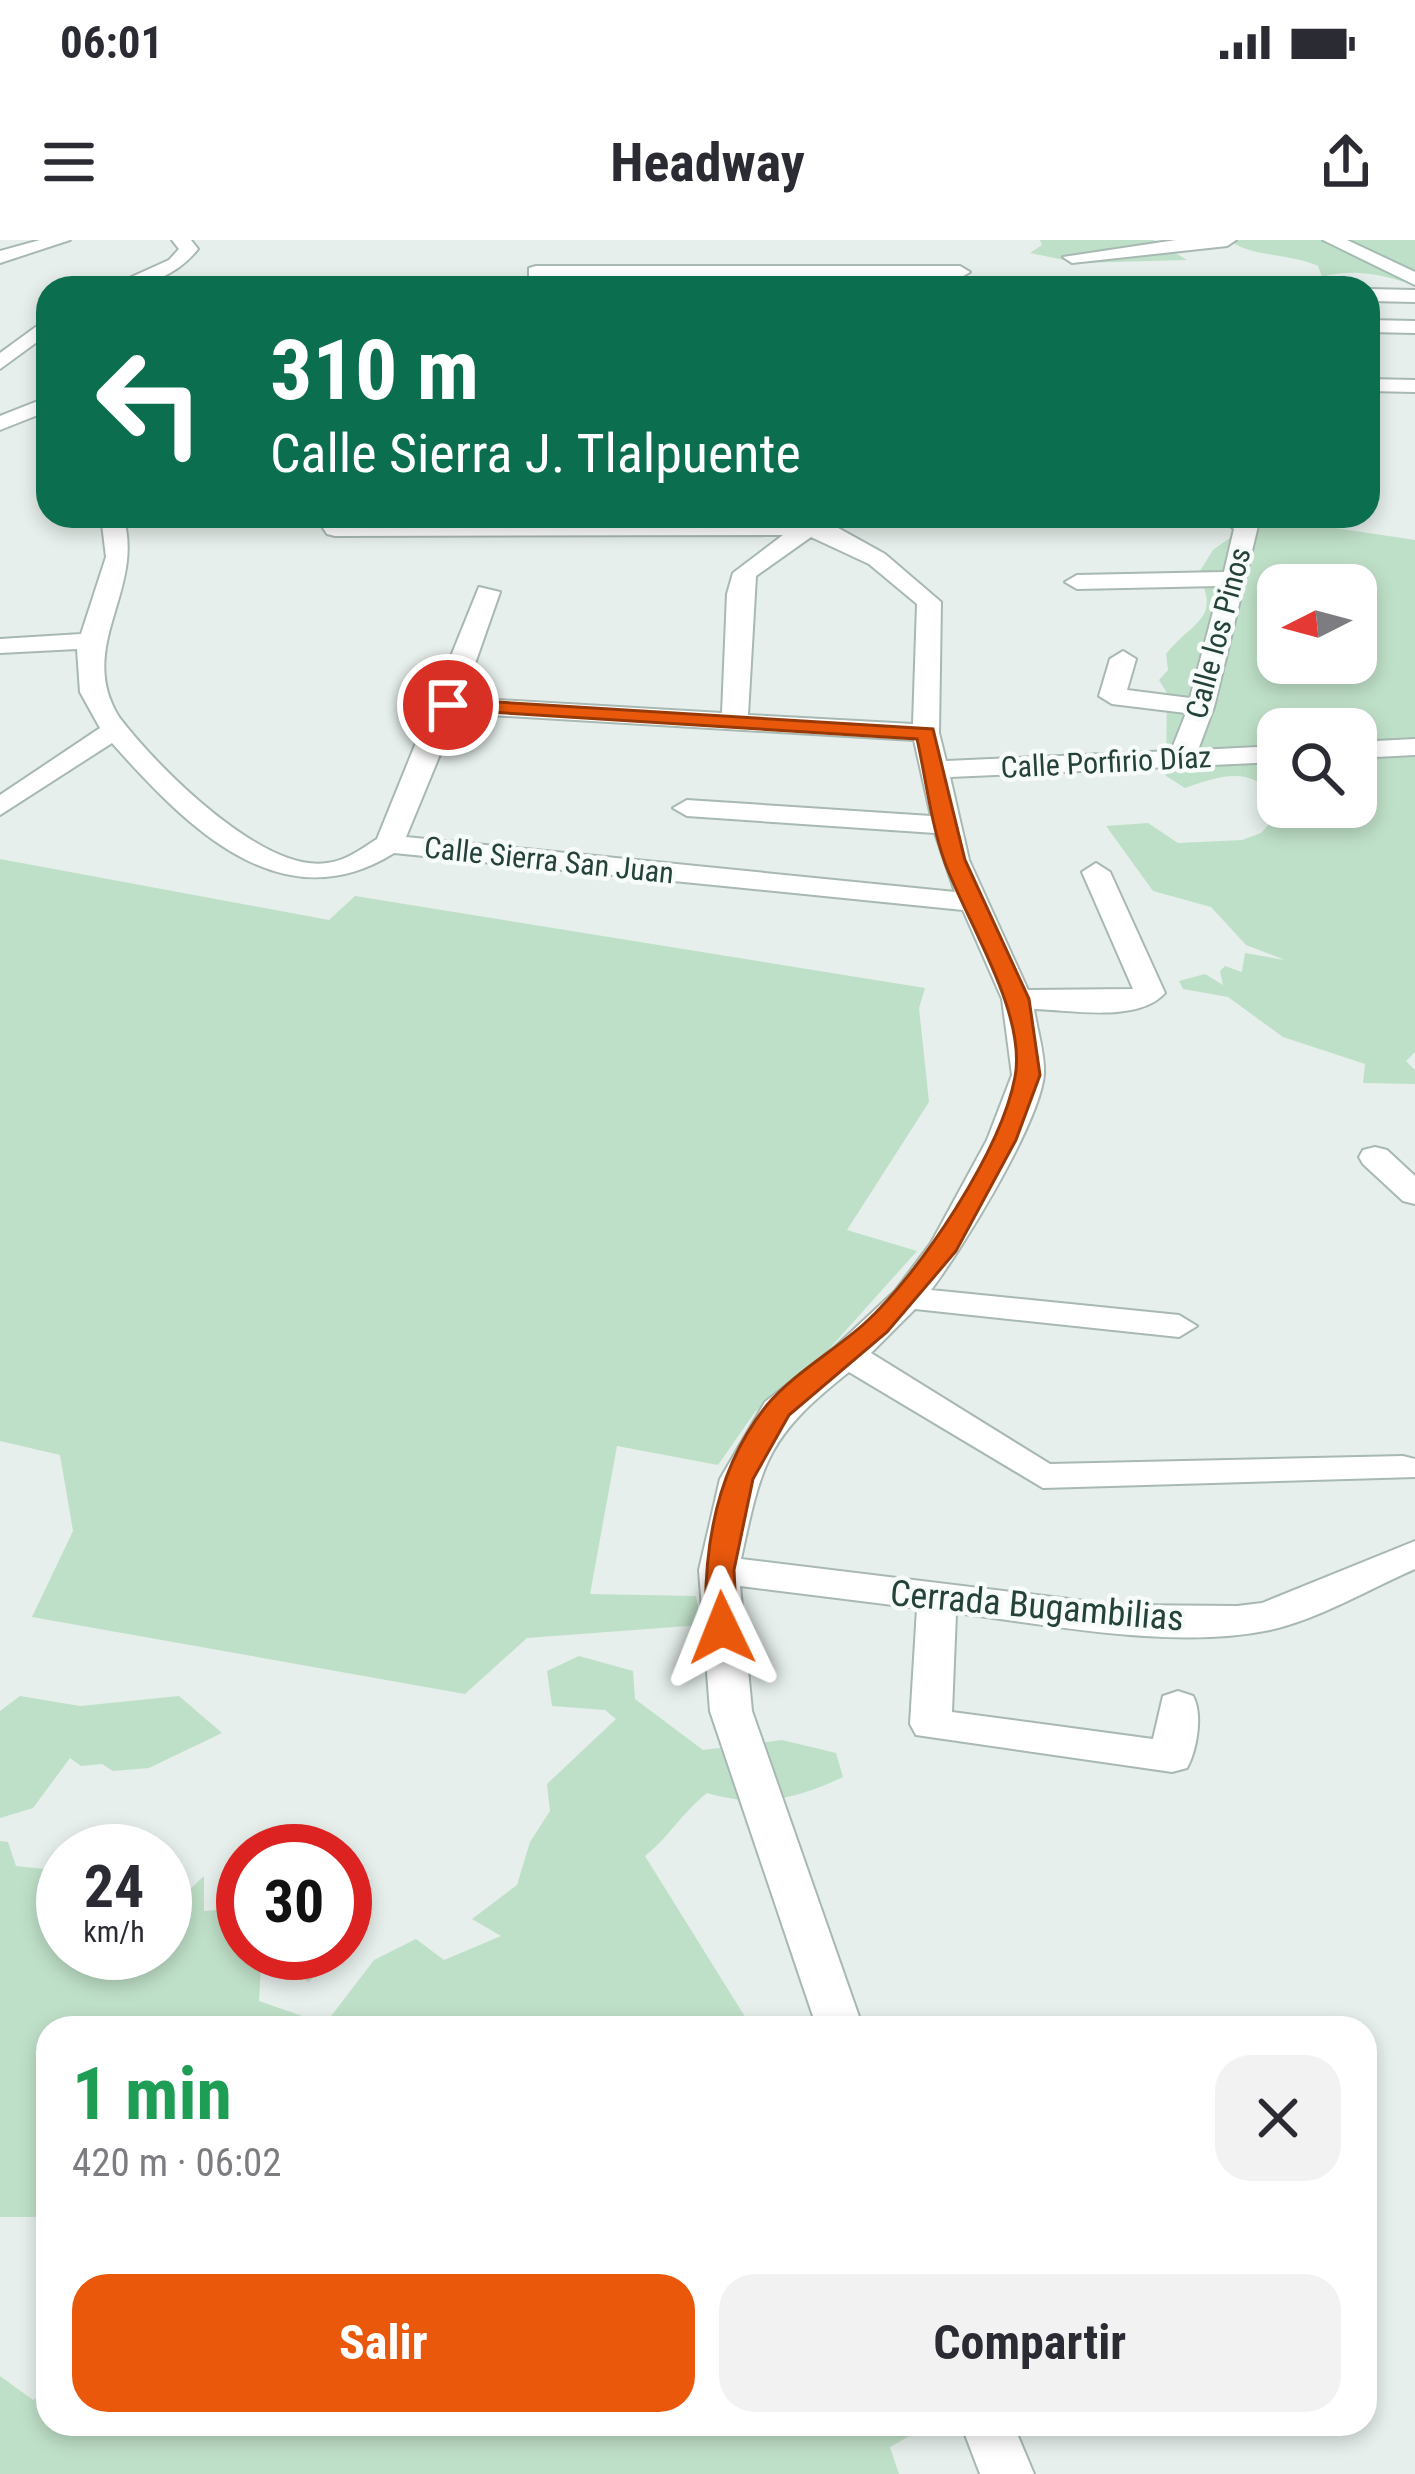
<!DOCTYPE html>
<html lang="es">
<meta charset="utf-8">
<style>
body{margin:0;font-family:"Roboto Condensed",sans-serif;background:#f2f2f3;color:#2b2b33;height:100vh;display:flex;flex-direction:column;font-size:45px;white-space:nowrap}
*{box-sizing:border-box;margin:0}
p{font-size:39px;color:#7c7c81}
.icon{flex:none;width:66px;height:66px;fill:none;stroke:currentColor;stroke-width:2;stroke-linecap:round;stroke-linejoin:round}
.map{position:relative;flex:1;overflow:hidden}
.drawer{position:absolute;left:36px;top:1776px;width:1341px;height:420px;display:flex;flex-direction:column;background:#fff;border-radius:36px;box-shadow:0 6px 18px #0003}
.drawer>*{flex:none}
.banner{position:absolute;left:36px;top:36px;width:1344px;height:252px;border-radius:36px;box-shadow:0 6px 18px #0003;background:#0b6e4f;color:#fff;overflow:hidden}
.needle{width:78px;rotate:264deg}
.fabs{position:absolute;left:1257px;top:324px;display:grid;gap:24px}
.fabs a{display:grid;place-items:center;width:120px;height:120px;border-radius:24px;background:#fff;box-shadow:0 6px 18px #0003;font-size:60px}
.speed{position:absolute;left:36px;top:1584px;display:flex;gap:24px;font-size:60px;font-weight:700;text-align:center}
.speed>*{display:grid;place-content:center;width:156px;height:156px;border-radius:50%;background:#fff;box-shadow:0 6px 18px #0003;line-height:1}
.speed small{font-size:30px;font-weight:400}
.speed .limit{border:18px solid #d22;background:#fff;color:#111}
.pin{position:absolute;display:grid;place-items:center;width:102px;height:102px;color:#fff;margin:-51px;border:6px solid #fff;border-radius:50%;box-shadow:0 3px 12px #0007}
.me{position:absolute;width:132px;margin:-66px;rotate:358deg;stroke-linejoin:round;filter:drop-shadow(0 0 9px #0008)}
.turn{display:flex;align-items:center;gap:42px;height:252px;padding:0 36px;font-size:54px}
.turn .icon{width:156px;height:156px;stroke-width:2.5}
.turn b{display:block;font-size:84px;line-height:102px}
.round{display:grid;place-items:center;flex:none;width:126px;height:126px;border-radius:36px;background:#f2f2f3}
.overview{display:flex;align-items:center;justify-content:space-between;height:204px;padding:0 36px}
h1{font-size:72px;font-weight:700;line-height:90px;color:#1e9e55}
.primary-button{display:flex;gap:24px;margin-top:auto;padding:24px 36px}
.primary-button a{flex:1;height:138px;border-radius:36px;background:#ea580c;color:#fff;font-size:48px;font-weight:700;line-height:138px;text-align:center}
.primary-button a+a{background:#f2f2f3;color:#2b2b33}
.status{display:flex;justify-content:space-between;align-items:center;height:84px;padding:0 60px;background:#fff;direction:ltr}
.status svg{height:33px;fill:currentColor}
header{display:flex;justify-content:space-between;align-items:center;height:156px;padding:0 36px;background:#fff;font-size:54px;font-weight:700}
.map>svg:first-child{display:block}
</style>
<div class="status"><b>06:01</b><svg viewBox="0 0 49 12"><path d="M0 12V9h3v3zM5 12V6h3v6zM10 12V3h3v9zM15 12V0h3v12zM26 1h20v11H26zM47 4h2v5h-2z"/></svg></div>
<header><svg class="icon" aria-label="menu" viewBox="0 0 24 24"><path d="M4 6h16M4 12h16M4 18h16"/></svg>Headway<svg class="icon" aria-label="share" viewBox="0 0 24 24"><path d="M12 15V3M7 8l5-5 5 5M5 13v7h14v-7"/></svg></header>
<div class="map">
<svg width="1415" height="2234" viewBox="0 0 1415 2234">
<rect width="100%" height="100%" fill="#e6efeb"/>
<g fill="#bfe0c8" fill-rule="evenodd">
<path d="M 1040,0 L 1153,0 L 1187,20 L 1079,23 L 1030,13 L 1042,5 Z"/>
<path d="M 1230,0 L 1415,0 L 1415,45 C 1381,35 1355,28 1322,37 L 1318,26 C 1292,13 1247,17 1230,0 Z"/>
<path d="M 1236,276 L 1333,276 L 1335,288 L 1415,300 L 1415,812 L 1406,821 L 1415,830 L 1415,844 L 1363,843 L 1365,824 L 1283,797 L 1228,757 L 1183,749 L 1179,741 L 1205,734 L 1223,745 L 1220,731 L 1225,726 L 1242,732 L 1245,713 L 1285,720 L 1246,705 L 1211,667 L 1153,651 L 1106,586 L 1148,583 L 1178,603 L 1242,600 L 1261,593 L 1285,567 L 1356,567 L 1356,489 L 1278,489 L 1278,558 C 1248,526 1224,535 1185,548 L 1166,536 L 1167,453 L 1159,440 L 1168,430 L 1166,414 C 1192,381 1222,380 1198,334 L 1213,310 L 1241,290 ZM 1278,345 L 1356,345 L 1356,423 L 1278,423 Z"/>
<path d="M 0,619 L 329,680 L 355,656 L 925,748 L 919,768 L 929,862 L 847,990 L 917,1011 L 821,1118 L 755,1172 L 718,1225 L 617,1206 L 590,1354 L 696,1356 L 701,1385 L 527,1398 L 465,1454 L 32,1377 L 73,1291 L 60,1215 L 0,1201 Z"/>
<path d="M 579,1416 L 633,1431 L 635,1459 L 703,1510 L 782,1500 L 836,1513 L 843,1537 C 797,1559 757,1568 707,1553 C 680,1575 669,1597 645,1616 L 752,1788 L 48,1788 L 48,1977 L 0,1977 L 0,1601 L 8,1602 L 16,1626 L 63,1631 L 63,1713 L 165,1713 L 165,1664 L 173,1665 L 204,1636 L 204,1671 L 243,1668 L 243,1713 L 313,1713 L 331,1723 L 308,1742 L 277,1717 L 261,1727 L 259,1761 L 325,1784 L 374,1720 L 416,1699 L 444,1720 L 501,1696 L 472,1679 L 517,1645 L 530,1602 L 550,1571 L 547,1544 L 616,1479 L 605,1470 L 552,1466 L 547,1431 Z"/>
<path d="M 20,1456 L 80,1466 L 179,1456 L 222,1493 L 149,1528 L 113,1531 L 102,1524 L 81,1526 L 70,1518 L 33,1568 L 0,1578 L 0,1471 Z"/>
<path d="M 0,2136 L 33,2160 L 48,2152 L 48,2184 L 931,2184 L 890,2207 L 899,2234 L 0,2234 Z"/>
</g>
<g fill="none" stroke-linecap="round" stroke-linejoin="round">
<defs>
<g id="street">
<path d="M 40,0 L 70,0 L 0,23 L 0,11 Z"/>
<path d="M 172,0 L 191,0 L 198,9 C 176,37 142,48 107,48 L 169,20 L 179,9 Z"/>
<path d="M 1176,0 L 1236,0 L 1227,6 L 1072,23 L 1063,17 Z"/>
<path d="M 536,26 L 960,26 L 970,32 L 960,38 L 529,36 L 529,28 Z"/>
<path d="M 1368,49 L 1415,50 L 1415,62 L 1368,61 Z"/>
<path d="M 48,78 L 48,94 L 0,129 L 0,113 Z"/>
<path d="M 1368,80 L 1415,81 L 1415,93 L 1368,92 Z"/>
<path d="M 1368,139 L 1415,140 L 1415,152 L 1368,151 Z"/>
<path d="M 48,157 L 48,171 L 0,190 L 0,176 Z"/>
<path d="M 101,276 L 123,276 C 146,350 75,406 119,477 C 156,526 262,633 327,623 C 346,621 361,609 377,599 L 479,347 L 500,352 L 463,458 L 722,473 L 727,354 L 733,333 L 783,295 L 335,296 L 327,294 L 315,276 L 337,276 L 342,282 L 822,279 L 885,314 L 941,362 L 939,493 L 946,521 L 1171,511 L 1186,473 L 1112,464 L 1099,456 L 1110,419 L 1123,411 L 1136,419 L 1127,450 L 1190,458 L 1220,346 L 1077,349 L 1065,342 L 1077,335 L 1224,332 L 1234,289 L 1218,276 L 1245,276 L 1258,286 L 1214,467 L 1198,510 L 1278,506 L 1278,522 L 950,537 L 969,620 L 1028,750 L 1133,749 L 1082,632 L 1096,623 L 1110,632 L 1165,753 C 1138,783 1071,770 1034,769 C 1037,789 1045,814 1044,834 C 1040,883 962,1009 931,1050 L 1179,1075 L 1197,1086 L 1179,1097 L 915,1069 L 871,1113 L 1050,1224 L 1403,1216 L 1415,1219 L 1415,1237 L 1043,1248 L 849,1132 C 768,1196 762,1220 741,1319 L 1118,1365 L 1237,1366 L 1262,1363 L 1415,1301 L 1415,1329 C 1369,1349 1319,1379 1270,1390 C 1174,1410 1053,1385 956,1373 L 952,1472 L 1153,1499 L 1163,1456 L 1178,1451 L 1193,1456 C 1203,1474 1197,1510 1187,1528 L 1172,1532 L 916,1495 L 910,1484 L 917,1368 L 740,1346 L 752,1471 L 863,1788 L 817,1788 L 710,1471 L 699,1330 L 720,1239 L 765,1162 L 835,1107 L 895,1051 L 931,1003 L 987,900 L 1012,835 L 1002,759 L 963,670 L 394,613 C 281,684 186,586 112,503 L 0,575 L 0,555 L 100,488 L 80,452 L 77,409 L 0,413 L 0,399 L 81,394 L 106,317 ZM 811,297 L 869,324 L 917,364 L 913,484 L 748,475 L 756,336 ZM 457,473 L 914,500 L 931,576 L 687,560 L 673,568 L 687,576 L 935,593 L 955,652 L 406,597 Z"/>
<path d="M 1415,499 L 1415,515 L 1356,518 L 1356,502 Z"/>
<path d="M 1375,907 L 1387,910 L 1415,936 L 1415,964 L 1403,961 L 1363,924 L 1359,917 L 1363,910 Z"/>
<path d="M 961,2184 L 1013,2184 L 1034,2234 L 980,2234 Z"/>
</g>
<path id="secondary" d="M 1323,0 L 1347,0 L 1415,32 L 1415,45 Z"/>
</defs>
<use href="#street" stroke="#a8b8b2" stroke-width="4"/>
<use href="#secondary" stroke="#a4bbb3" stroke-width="4"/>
<use href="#street" fill="#fff" fill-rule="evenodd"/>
<use href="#secondary" fill="#fff" fill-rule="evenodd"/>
</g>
<path fill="#ea580c" stroke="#983908" stroke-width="3" d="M 448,459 L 933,489 L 965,620 L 1029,759 L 1040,835 L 1016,900 L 956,1011 L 887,1092 L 789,1175 L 753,1239 L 734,1330 L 737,1388 L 732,1396 L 711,1396 L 706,1388 C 703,1311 716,1228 767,1165 C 793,1134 834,1111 865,1083 C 920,1033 1001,911 1015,837 C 1027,774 967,682 945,623 C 931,584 926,539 917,499 L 442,469 L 439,465 Z"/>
<g text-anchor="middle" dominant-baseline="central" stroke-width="9" stroke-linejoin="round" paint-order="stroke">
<g font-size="30" fill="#24423a" stroke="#f7fbf9">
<text transform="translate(1218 393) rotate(-75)">Calle los Pinos</text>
<text transform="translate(1106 522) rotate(-3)">Calle Porfirio Díaz</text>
<text transform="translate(549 620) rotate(6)">Calle Sierra San Juan</text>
</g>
<g font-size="36" fill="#24423a" stroke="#f7fbf9">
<text transform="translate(1037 1366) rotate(5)">Cerrada Bugambilias</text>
</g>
</g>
</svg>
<div class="fabs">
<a><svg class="needle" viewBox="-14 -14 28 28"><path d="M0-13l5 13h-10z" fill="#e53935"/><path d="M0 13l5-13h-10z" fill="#7c7c81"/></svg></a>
<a><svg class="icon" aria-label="search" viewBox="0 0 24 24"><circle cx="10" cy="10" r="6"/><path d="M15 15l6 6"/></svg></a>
</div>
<div class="speed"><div>24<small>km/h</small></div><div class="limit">30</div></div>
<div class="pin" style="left:448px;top:465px;background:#d93025"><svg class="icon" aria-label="arrive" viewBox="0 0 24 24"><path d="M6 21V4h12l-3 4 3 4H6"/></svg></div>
<svg class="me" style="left:722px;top:1388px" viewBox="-20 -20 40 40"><path d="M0-17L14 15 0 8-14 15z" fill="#ea580c" stroke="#fff" stroke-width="4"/></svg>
<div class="banner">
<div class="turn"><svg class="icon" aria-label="left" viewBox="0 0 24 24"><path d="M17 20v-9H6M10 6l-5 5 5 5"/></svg><div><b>310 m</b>Calle Sierra J. Tlalpuente</div></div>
</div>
<section class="drawer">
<div class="overview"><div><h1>1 min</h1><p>420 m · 06:02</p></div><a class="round"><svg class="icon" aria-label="close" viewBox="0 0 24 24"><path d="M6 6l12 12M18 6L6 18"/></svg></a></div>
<div class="primary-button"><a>Salir</a><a>Compartir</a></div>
</section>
</div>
